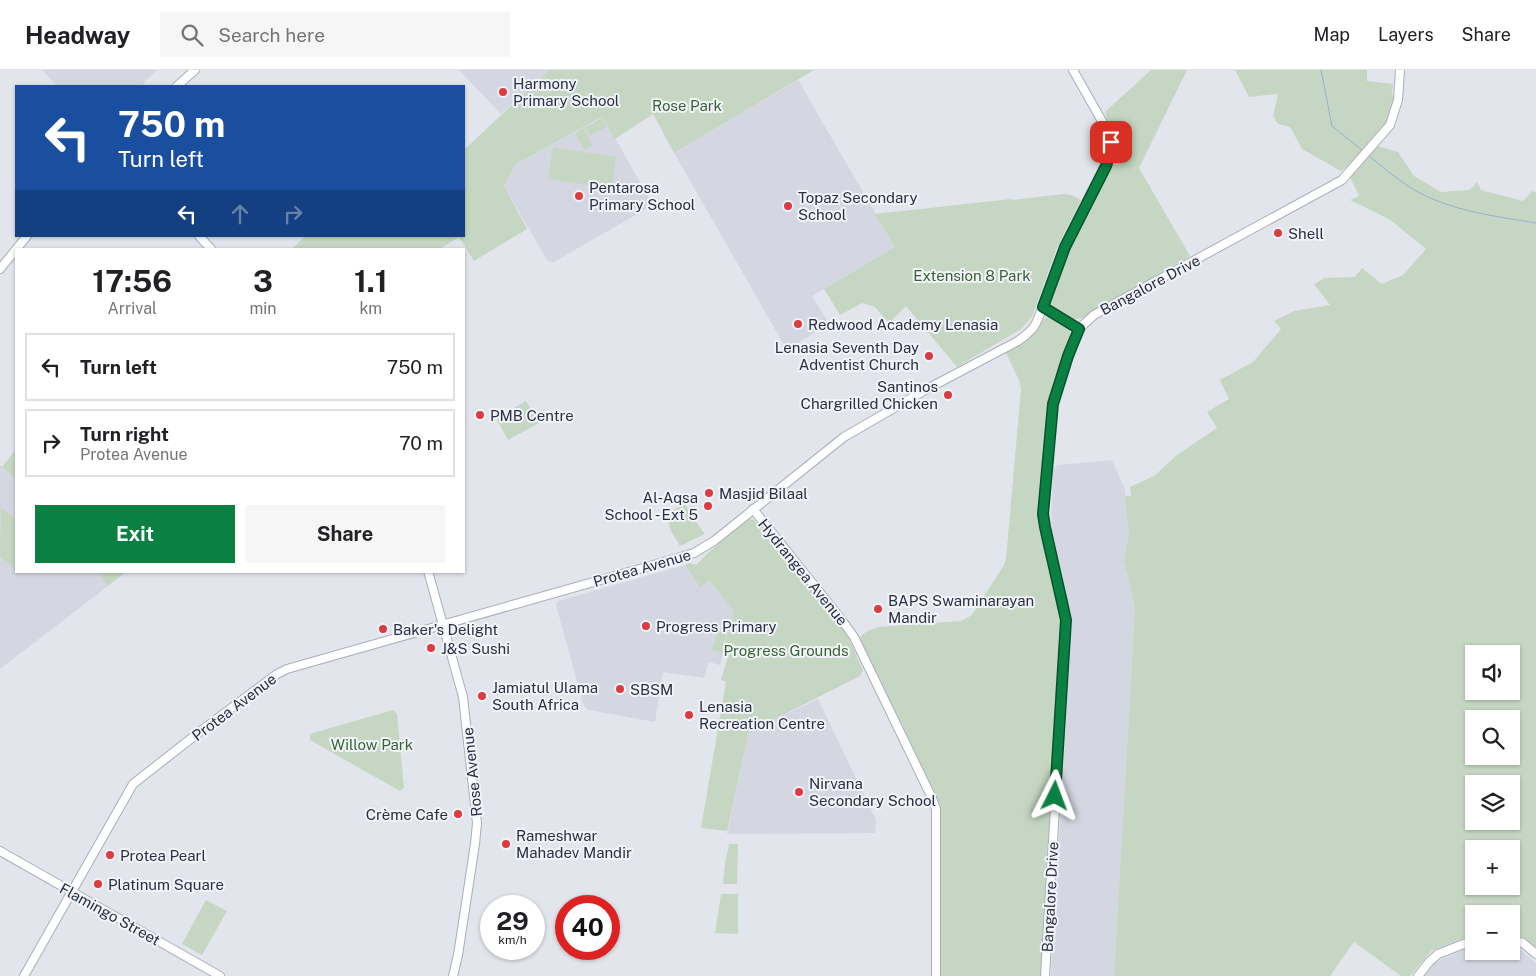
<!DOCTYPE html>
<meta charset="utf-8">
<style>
body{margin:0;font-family:"Public Sans",sans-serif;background:#f6f6f6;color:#202124;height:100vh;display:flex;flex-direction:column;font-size:19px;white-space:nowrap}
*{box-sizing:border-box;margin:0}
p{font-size:16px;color:#757577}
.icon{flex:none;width:28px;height:28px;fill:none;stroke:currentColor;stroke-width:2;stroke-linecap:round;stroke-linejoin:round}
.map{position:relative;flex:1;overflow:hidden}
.details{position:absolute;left:15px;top:178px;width:450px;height:325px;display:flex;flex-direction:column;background:#fff;border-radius:0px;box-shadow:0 1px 4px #0004}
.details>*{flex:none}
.hud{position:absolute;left:15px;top:15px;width:450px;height:152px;border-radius:0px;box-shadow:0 1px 4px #0004;background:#1a4fa0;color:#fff;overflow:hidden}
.tools{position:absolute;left:1465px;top:575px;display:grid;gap:10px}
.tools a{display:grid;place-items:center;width:55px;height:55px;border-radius:0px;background:#fff;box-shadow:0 1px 4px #0004;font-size:25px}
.speed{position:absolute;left:480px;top:825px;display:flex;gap:10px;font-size:25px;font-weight:700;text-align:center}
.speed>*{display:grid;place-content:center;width:65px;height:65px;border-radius:50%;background:#fff;box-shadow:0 1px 4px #0004;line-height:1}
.speed small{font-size:12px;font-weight:400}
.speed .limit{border:8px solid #d22;background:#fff;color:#111}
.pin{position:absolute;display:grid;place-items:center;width:42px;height:42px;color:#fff;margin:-21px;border-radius:10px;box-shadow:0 2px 8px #0006}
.me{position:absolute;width:55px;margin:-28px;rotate:3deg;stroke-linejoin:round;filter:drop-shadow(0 0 4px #0008)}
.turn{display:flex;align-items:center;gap:18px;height:105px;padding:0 20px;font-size:22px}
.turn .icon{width:65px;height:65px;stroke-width:2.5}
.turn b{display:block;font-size:35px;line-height:42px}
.lanes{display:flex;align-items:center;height:48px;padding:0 20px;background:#0003;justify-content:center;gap:25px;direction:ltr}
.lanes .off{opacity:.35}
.eta{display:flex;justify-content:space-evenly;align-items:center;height:85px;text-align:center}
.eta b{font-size:30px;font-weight:700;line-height:35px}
.primary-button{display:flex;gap:10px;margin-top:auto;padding:10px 20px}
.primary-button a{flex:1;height:58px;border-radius:0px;background:#0b8043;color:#fff;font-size:20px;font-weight:700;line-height:58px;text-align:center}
.primary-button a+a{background:#f6f6f6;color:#202124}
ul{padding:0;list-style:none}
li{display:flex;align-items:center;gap:15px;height:68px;margin:0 10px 8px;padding:0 10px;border:2px solid #e0e0e0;border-radius:0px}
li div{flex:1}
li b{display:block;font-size:19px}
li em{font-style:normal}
header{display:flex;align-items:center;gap:30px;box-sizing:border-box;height:70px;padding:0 25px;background:#fff;border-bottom:1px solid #e0e0e0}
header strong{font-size:24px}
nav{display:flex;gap:28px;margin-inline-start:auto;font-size:18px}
.search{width:350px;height:45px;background:#f6f6f6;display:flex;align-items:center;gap:12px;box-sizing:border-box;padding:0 18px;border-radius:0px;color:#757577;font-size:19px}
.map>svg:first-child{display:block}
</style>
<header>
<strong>Headway</strong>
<div class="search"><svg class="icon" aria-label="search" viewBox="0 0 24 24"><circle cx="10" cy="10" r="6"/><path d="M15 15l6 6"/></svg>Search here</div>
<nav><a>Map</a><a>Layers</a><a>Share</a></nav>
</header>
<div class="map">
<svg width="1536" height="906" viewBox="0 0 1536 906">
<rect width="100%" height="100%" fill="#e2e5ec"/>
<g fill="#d4d7e1">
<path d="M 42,0 L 157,0 L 144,12 L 143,16 L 57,16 Z"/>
<path d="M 459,0 L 549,0 L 501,44 Z"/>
<path d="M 798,10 L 895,177 L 812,226 L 828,252 L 821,257 L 822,258 L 787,280 L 674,83 Z"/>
<path d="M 603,47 L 653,135 L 552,193 L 547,190 L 504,116 L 516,94 Z"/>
<path d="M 1112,390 L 1125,420 L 1129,464 L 1124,490 L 1135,538 L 1114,906 L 1051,906 L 1072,548 L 1051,458 L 1053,400 L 1058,395 Z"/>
<path d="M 0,395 L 16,409 L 16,501 L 97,501 L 108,516 L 0,599 Z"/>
<path d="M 685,495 L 700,517 L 708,511 L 734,541 L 720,595 L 709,592 L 704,608 L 663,602 L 655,652 L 589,640 L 584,636 L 556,535 L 558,531 Z"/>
<path d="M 818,629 L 876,750 L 875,763 L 727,764 L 749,662 L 754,657 L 767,652 L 769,652 Z"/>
<path d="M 1472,876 L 1474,876 L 1474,881 L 1511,881 L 1511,876 L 1516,876 L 1536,893 L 1536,906 L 1425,906 L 1434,893 Z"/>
</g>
<g fill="#c5d7c2" fill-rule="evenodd">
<path d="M 549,0 L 814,0 L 674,83 L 653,44 L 615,69 L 602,47 L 516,94 L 504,116 L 527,159 L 474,191 L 459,167 L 440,179 L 292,179 L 305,166 L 464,166 L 464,80 Z"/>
<path d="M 1151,0 L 1187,0 L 1139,98 L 1190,186 L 1083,248 L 1070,250 L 1049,237 L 1048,229 L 1062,193 L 1112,91 L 1115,73 L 1105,42 Z"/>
<path d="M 1235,0 L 1367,0 L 1367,11 L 1393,14 L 1392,25 L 1396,25 L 1387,55 L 1358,88 L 1341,101 L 1302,79 L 1290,57 L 1278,54 L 1273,46 L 1278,24 L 1249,27 Z"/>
<path d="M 602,48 L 606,57 L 590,66 L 585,58 Z"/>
<path d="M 583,58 L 593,75 L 585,80 L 575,64 Z"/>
<path d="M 1377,76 L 1398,82 L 1414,106 L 1441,122 L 1470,120 L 1477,112 L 1481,120 L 1523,131 L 1532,121 L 1536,122 L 1536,884 L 1511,868 L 1511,844 L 1474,844 L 1474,864 L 1431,881 L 1410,906 L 1401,906 L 1354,872 L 1330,906 L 1114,906 L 1135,538 L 1124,490 L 1129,464 L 1125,426 L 1131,426 L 1130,417 L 1154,406 L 1177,385 L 1217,358 L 1207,342 L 1229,329 L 1220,310 L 1253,292 L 1281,259 L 1274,251 L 1294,241 L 1330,235 L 1314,214 L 1325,208 L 1355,207 L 1362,198 L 1382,214 L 1403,205 L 1426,179 L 1389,149 L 1350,130 L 1359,126 L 1350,107 ZM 1474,584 L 1511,584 L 1511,621 L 1474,621 ZM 1474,649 L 1511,649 L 1511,686 L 1474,686 ZM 1474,714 L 1511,714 L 1511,751 L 1474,751 ZM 1474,779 L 1511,779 L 1511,816 L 1474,816 Z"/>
<path d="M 553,77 L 616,87 L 612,119 L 548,109 Z"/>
<path d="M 1064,124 L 1071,125 L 1081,130 L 1057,178 L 1032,247 L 1021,259 L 957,297 L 906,236 L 889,253 L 875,237 L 862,233 L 840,245 L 824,219 L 895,177 L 875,144 L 1011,129 L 1012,130 Z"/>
<path d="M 1051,246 L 1068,258 L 1070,261 L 1069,272 L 1055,316 L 1041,438 L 1063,545 L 1042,906 L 939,906 L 938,742 L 859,572 C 860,562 871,560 879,557 L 961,551 L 972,545 L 1004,495 L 1006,489 L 1021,319 L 1019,310 L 1006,283 L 1007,281 C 1016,275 1027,270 1034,262 C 1040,256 1041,247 1051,246 Z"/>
<path d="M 526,331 L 539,353 L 508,370 L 496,348 Z"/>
<path d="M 16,379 L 16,409 L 2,397 Z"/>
<path d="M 685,434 L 694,449 L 705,464 L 680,476 L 671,461 L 666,444 Z"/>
<path d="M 1,438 L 16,450 L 16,500 L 0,487 Z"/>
<path d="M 749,449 L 754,450 L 840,555 L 848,567 L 863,600 L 860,606 L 769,652 C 761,652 754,657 749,662 L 727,761 L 701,758 L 726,612 L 721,610 L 728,587 L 722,586 L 734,541 L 709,511 L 700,517 L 685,495 L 690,493 L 696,495 L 710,481 Z"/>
<path d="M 97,501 L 127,501 L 108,516 Z"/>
<path d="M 717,561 L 726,564 L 722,583 L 712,580 Z"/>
<path d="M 393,640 L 397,644 L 404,718 L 400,721 L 310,670 L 310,665 L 313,663 Z"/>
<path d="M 729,774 L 738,774 L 737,814 L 723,814 L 725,793 Z"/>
<path d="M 721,824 L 738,824 L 738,864 L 715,863 Z"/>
<path d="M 206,830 L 227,841 L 202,885 L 182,874 Z"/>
</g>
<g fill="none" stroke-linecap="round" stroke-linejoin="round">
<g stroke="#9aadd0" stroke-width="1">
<path d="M 1321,0 L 1332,56 L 1363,81"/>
<path d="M 1368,85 C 1382,97 1396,108 1411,118 C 1449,141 1494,146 1536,153"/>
</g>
<defs>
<g id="secondary">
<path d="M 177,16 L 195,0"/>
<path d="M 199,166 L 211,179"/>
<path d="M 0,199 L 27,166"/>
<path d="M 1043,237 L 1079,259"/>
<path d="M 753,439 L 841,549 L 854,567 L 931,726 L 936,739 L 936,906"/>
<path d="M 428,501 L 463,627 L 477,753 L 475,774 L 458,885 L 453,906"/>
<path d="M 0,781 L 220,906"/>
<path d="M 1511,870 L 1523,873 L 1536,884"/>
<path d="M 24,906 L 133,714 L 202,660 L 277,604 L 287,599 L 664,492 L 694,483 L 714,471 L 844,367 L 927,319 L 1018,271 L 1027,264 L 1034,257 L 1038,249 L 1065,177 L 1105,96 L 1110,80 L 1111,72 L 1107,60 L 1073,0"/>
<path d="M 1045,906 L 1066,552 C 1064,515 1042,478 1044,440 L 1053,329 L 1077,264 L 1083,255 L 1094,245 L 1342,110 L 1390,55 L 1398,30 L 1400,0"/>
<path d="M 1418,906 L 1429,892 L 1438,884 L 1474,870"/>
</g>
</defs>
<use href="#secondary" stroke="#aaaeba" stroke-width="10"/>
<use href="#secondary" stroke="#fff" stroke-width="8"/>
</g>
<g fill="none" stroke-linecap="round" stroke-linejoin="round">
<defs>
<path id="route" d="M 1055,726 L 1066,550 L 1045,457 L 1043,444 L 1053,334 L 1068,286 L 1079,259 L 1043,237 L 1065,177 L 1106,96 L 1110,83 L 1111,72"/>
</defs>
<use href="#route" stroke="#07532c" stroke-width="12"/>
<use href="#route" stroke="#0b8043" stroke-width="9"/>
</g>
<g fill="#dd3b40" stroke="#f2f4f9" stroke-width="2">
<circle cx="503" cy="22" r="5"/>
<circle cx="579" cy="126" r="5"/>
<circle cx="788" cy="136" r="5"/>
<circle cx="1278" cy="163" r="5"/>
<circle cx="798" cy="254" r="5"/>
<circle cx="929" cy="286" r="5"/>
<circle cx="948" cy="325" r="5"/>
<circle cx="480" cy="345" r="5"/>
<circle cx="709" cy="423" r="5"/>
<circle cx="708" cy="436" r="5"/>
<circle cx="878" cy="539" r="5"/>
<circle cx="646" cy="556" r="5"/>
<circle cx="383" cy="559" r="5"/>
<circle cx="431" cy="578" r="5"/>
<circle cx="620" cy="619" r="5"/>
<circle cx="482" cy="626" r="5"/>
<circle cx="689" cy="645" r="5"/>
<circle cx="799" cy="722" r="5"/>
<circle cx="458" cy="744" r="5"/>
<circle cx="506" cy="774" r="5"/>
<circle cx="110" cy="785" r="5"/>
<circle cx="98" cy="814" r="5"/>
</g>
<g text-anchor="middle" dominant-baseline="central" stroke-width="4" stroke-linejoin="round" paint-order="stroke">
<g font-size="15" fill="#282f46" stroke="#f2f4f9" text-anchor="start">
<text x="513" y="13">Harmony<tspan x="513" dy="17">Primary School</tspan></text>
<text x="589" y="117">Pentarosa<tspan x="589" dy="17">Primary School</tspan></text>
<text x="798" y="127">Topaz Secondary<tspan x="798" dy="17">School</tspan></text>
<text x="1288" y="163">Shell</text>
<text x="808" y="254">Redwood Academy Lenasia</text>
<text x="919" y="277" text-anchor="end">Lenasia Seventh Day<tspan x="919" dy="17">Adventist Church</tspan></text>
<text x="938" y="316" text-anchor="end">Santinos<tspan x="938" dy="17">Chargrilled Chicken</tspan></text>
<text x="490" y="345">PMB Centre</text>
<text x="719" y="423">Masjid Bilaal</text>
<text x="698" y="427" text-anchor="end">Al-Aqsa<tspan x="698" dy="17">School - Ext 5</tspan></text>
<text x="888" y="530">BAPS Swaminarayan<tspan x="888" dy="17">Mandir</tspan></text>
<text x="656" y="556">Progress Primary</text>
<text x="393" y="559">Baker's Delight</text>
<text x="441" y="578">J&amp;S Sushi</text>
<text x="492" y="617">Jamiatul Ulama<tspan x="492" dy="17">South Africa</tspan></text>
<text x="630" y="619">SBSM</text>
<text x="699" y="636">Lenasia<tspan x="699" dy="17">Recreation Centre</tspan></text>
<text x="809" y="713">Nirvana<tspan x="809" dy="17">Secondary School</tspan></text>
<text x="448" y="744" text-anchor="end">Crème Cafe</text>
<text x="516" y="765">Rameshwar<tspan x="516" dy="17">Mahadev Mandir</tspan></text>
<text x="120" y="785">Protea Pearl</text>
<text x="108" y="814">Platinum Square</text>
</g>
<g font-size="15" fill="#376434" stroke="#f2f4f9">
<text x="687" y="35">Rose Park</text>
<text x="972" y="205">Extension 8 Park</text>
<text x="786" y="580">Progress Grounds</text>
<text x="372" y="674">Willow Park</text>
</g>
<g font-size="15" fill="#282f46" stroke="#f2f4f9">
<text transform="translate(1150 215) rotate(-28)">Bangalore Drive</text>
<text transform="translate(642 498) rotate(-16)">Protea Avenue</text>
<text transform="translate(803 502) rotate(51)">Hydrangea Avenue</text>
<text transform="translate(234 637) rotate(-37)">Protea Avenue</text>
<text transform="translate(472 702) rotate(-96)">Rose Avenue</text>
<text transform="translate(1050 827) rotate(-87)">Bangalore Drive</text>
<text transform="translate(110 844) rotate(29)">Flamingo Street</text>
</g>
</g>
</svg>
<div class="tools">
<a><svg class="icon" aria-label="sound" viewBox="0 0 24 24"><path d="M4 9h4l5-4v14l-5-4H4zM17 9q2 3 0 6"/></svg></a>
<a><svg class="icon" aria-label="search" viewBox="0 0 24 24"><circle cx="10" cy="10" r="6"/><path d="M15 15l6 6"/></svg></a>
<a><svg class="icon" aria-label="layers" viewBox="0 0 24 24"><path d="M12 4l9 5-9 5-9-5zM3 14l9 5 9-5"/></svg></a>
<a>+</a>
<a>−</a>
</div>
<div class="speed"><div>29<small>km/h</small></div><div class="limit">40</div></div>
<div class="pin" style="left:1111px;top:72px;background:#d93025"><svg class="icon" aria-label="arrive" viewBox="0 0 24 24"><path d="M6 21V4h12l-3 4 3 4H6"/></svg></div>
<svg class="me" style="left:1055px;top:726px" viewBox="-20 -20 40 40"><path d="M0-17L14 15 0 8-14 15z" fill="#0b8043" stroke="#fff" stroke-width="4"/></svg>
<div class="hud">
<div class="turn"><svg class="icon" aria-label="left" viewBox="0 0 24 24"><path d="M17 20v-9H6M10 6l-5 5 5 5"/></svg><div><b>750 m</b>Turn left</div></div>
<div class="lanes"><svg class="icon" aria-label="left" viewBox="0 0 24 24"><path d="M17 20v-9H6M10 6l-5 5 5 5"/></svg><svg class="icon off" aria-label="ahead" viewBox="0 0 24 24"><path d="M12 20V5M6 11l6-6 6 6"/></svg><svg class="icon off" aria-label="right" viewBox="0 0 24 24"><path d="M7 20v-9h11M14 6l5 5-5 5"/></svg></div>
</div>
<section class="details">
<div class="eta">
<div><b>17:56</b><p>Arrival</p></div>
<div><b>3</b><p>min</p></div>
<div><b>1.1</b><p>km</p></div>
</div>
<ul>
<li><svg class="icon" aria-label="left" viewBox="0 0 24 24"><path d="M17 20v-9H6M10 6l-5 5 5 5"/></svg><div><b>Turn left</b></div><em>750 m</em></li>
<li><svg class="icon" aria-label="right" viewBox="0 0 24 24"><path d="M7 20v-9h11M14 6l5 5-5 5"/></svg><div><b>Turn right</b><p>Protea Avenue</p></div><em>70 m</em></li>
</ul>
<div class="primary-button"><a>Exit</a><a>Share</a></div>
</section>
</div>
